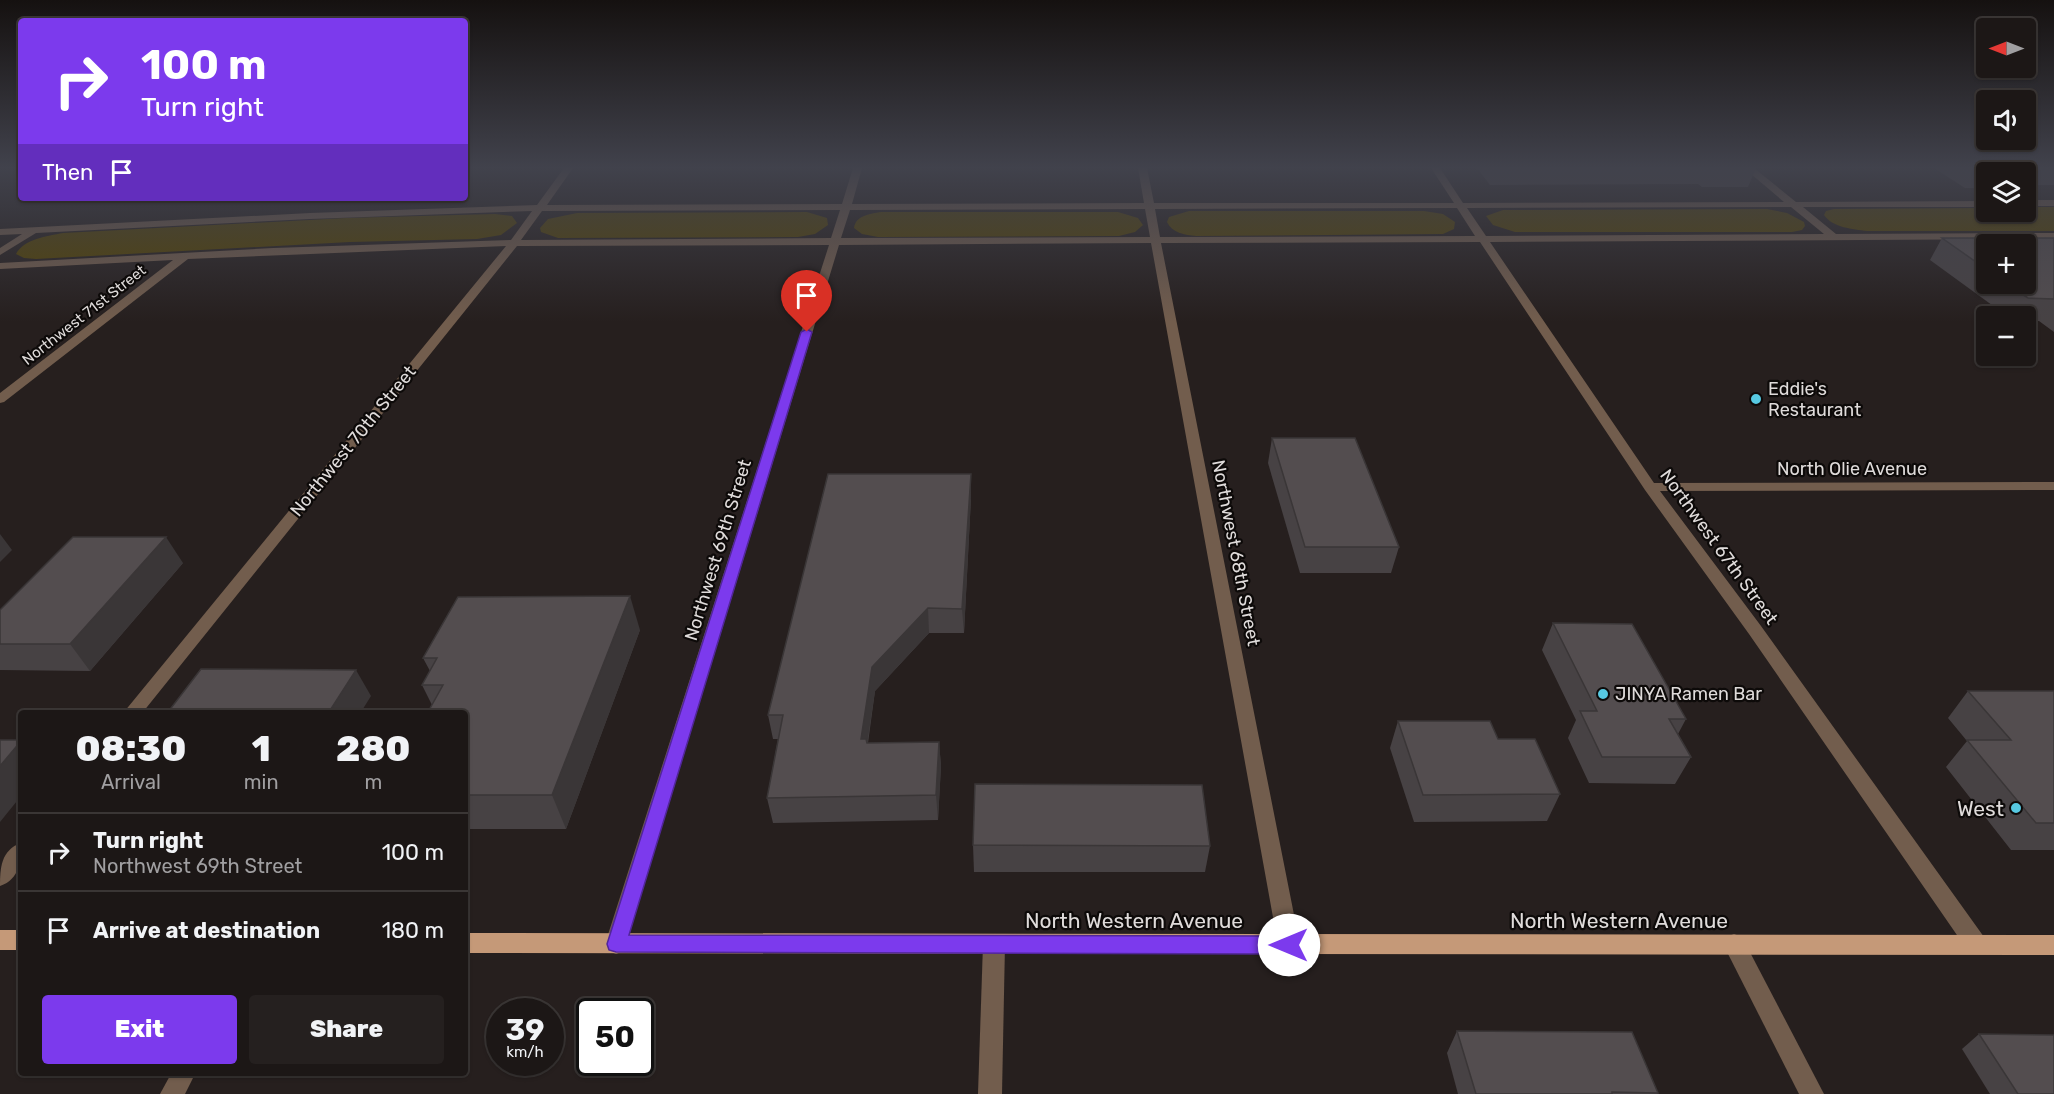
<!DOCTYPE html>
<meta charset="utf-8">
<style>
body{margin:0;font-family:Rubik,sans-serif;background:#25201f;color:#f1f3f6;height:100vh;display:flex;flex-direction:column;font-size:22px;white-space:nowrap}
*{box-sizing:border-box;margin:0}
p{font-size:20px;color:#a09fa1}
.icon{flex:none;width:33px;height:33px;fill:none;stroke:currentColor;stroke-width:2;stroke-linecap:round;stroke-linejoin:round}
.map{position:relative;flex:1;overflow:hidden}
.drawer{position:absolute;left:18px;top:710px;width:450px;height:366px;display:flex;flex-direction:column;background:#1c1716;border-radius:6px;box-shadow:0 2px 4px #0004,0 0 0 2px #3a3635}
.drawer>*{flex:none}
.guide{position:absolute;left:18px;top:18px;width:450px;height:183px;border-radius:6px;box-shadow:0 2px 4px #0004,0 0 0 2px #3a3635;background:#7c3aed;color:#fff;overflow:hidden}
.needle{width:39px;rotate:270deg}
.fabs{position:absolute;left:1976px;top:18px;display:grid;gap:12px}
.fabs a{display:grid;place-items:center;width:60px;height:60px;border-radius:6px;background:#1c1716;box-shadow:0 2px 4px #0004,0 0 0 2px #3a3635;font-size:30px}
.speed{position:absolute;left:486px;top:998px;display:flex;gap:12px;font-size:30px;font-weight:700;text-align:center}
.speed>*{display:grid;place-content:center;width:78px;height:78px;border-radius:50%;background:#1c1716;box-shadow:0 2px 4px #0004,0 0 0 2px #3a3635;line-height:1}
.speed small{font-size:15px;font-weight:400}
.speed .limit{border:3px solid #111;border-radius:9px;background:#fff;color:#111}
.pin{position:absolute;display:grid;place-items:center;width:51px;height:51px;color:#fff;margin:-62px -26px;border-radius:50% 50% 50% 0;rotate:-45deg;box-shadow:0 0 6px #0007}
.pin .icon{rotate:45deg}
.me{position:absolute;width:66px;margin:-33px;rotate:270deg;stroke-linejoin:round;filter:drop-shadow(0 0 4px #0008)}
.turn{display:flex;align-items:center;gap:21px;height:126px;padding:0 24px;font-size:27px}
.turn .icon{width:78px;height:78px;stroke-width:2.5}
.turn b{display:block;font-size:42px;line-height:51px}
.then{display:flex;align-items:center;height:57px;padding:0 24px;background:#0003;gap:12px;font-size:22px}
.eta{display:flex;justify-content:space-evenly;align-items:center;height:102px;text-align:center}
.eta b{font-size:36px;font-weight:800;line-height:42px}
.primary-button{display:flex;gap:12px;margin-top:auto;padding:12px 24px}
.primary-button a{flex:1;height:69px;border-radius:6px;background:#7c3aed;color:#fff;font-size:24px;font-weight:800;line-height:69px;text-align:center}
.primary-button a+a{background:#25201f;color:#f1f3f6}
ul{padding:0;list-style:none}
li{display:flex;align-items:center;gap:18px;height:78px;padding:0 24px;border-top:2px solid #3a3635}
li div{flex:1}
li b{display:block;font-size:22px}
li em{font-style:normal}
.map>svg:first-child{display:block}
</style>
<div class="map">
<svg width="2054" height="1094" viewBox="0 0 2054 1094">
<rect width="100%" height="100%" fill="#261f1e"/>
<g fill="#544300">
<path d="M 2025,207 L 2054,207 L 2054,231 L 1867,231 C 1853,229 1833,228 1824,215 L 1826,211 L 1834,209 L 1986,208 L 1986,212 L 2025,212 Z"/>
<path d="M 1767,209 L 1787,213 L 1804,222 L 1805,226 L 1802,230 L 1792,232 L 1515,232 L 1493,225 L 1486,216 L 1503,210 Z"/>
<path d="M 1189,211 L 1424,211 L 1443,214 L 1455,222 L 1454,229 L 1443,234 L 1196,236 C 1185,235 1172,233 1167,222 L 1169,217 Z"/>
<path d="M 807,212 L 827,218 L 828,225 L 815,234 L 798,237 L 558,238 L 541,232 L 540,228 L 548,219 L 577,213 Z"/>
<path d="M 881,212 L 1118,212 L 1138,218 L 1143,225 L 1135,232 L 1119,236 L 878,237 L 862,234 L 854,228 C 856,215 870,214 881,212 Z"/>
<path d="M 495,214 L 512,216 L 517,223 L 501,235 L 477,239 L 350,242 L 36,259 L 24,258 L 16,254 C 24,239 47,236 63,233 L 346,218 Z"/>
</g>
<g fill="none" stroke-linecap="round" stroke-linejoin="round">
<g fill="#725d4d" fill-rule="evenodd">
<path d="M 564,168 L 573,168 L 547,205 L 842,204 L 853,168 L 862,168 L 852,204 L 1144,203 L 1138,168 L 1147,168 L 1154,203 L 1454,203 L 1431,168 L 1440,168 L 1463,203 L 1784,202 L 1744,168 L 1754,168 L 1796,202 L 1986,201 L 1986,207 L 1803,207 L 1836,234 L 2054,233 L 2054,239 L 1490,242 L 1654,483 L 2054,482 L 2054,490 L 1660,491 L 1761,626 L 1984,937 L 1987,944 L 1984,951 L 1976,954 L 1968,951 L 1749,634 L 1645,490 L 1480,242 L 1161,243 L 1300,945 L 1297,952 L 1289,955 L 1281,952 L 1278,945 L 1151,243 L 839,245 L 624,951 L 616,954 L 608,951 L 605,944 L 829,245 L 517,246 L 143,712 L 124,712 L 506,246 L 188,259 L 4,402 L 0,403 L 0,393 L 173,260 L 0,269 L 0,263 L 273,248 L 511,240 L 532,211 L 310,219 L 36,233 L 0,255 L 0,248 L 22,234 L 0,235 L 0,229 L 310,213 L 537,205 ZM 1791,207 L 1824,234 L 1486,236 L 1467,208 ZM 1457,208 L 1475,236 L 1160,237 L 1155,209 ZM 1145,209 L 1150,237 L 841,238 L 850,210 ZM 840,210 L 831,238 L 521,240 L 542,211 Z"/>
<rect x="2025" y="200" width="29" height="6"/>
<path d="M 21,843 C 21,861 20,879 0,886 C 0,868 1,850 21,843 Z"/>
<path d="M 994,934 L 1002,937 L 1005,944 L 1002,1094 L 978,1094 L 983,944 L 986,937 Z"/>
<path d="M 1734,934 L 1742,937 L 1824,1094 L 1799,1094 L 1723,944 L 1726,937 Z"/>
<path d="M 172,1072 L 196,1072 L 185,1094 L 160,1094 Z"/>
</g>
<g fill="#c59978" fill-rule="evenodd">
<rect x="0" y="930" width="21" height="20"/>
<path d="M 465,933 L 2054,935 L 2054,955 L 465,953 Z"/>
</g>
</g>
<g fill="#474244" fill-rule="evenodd">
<path d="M 1477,168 L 1756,168 L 1748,187 L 1702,187 L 1698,184 L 1490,185 Z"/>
<path d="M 1934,168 L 2054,168 L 2054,185 L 2025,185 L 2025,172 L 1986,172 L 1986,188 L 1965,188 Z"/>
<path d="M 1942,238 L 2054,238 L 2054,332 L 2039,321 L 2025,321 L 2025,316 L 2007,316 L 1930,260 ZM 1986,244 L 2025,284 L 1986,284 Z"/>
<path d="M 1272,438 L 1399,547 L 1391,573 L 1300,573 L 1268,463 Z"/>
<path d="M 971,498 L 964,633 L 929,633 L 875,691 L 868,743 L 939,742 L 941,766 L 938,820 L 773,823 L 767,798 L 778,739 L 773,739 L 768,715 Z"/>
<path d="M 183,563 L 90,671 L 0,670 L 0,610 Z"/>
<path d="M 1553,623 L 1686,719 L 1678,734 L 1691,757 L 1675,784 L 1589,783 L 1568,738 L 1576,720 L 1542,650 Z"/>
<path d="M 640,630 L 566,829 L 465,829 L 465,712 L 432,705 L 422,685 L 430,671 L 423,658 Z"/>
<path d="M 1968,691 L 2054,691 L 2054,850 L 2011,850 L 1946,767 L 1967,741 L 1948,718 Z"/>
<path d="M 1398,721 L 1498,739 L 1560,794 L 1547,821 L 1414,822 L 1390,748 Z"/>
<path d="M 973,845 L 1210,846 L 1205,872 L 974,872 Z"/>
<path d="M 1457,1031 L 1658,1093 L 1657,1094 L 1458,1094 L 1447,1053 Z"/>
<path d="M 1979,1034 L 2054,1094 L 1990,1094 L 1962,1049 Z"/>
</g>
<g fill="#3a3637">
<path d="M 971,474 L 971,498 L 964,633 L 962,609 Z"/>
<path d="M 0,534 L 12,550 L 0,562 Z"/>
<path d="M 166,537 L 183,563 L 90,671 L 70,644 Z"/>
<path d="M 630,596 L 640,630 L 566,829 L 552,795 Z"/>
<path d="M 928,608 L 929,633 L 875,691 L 867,745 L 861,739 L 872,667 Z"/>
<path d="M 356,670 L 371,696 L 361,712 L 329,712 Z"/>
<path d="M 21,741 L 21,796 L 0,822 L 0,766 Z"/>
<path d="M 939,742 L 941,766 L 938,820 L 936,795 Z"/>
</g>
<g fill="#534d4f" stroke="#3a3637" stroke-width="1.5">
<path d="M 1942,238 L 2054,238 L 2054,299 L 2028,298 L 2006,284 L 2025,284 L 2025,244 L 1986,244 L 1986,269 Z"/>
<path d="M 1272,438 L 1355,438 L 1399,547 L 1305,547 Z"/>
<path d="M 828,474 L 971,474 L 962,609 L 928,608 L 872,667 L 861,739 L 866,739 L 867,743 L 939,742 L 936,795 L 767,798 L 783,715 L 768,715 Z"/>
<path d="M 73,537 L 166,537 L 70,644 L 0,644 L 0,610 Z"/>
<path d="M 630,596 L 552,795 L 465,795 L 465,712 L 428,712 L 443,685 L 422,685 L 437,658 L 423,658 L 458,597 Z"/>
<path d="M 1553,623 L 1632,624 L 1686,719 L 1669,719 L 1691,757 L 1602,757 L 1580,711 L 1597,711 Z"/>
<path d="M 201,669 L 356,670 L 329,712 L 168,712 Z"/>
<path d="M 1968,691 L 2054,691 L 2054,823 L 2036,823 L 1967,740 L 2011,740 Z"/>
<path d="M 1398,721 L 1490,721 L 1498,739 L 1535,739 L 1560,794 L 1423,795 Z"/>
<path d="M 0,740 L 21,740 L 21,741 L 0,766 Z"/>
<path d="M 975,784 L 1202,785 L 1210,846 L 973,845 Z"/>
<path d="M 1457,1031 L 1632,1032 L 1658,1093 L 1612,1092 L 1612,1094 L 1476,1094 Z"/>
<path d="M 1979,1034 L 2054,1035 L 2054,1094 L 2018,1094 Z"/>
</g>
<linearGradient id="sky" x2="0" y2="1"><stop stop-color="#151110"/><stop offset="0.52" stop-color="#41424c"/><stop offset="1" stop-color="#41424c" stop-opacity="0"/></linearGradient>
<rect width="2054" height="322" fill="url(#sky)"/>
<path fill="#7c3aed" stroke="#51269a" stroke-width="1.5" d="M 807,329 L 812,332 L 629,935 L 1289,936 L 1296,938 L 1299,945 L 1296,951 L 1289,954 L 616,952 L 609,950 L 607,944 L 801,332 Z"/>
<g fill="#57c9e2" stroke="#0d0a09" stroke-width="2">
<circle cx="1756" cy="399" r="6"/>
<circle cx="1603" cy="694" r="6"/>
<circle cx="2016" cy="808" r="6"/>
</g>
<g text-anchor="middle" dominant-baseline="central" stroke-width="4.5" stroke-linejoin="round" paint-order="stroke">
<g font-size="15" fill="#dfdbda" stroke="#0d0a09">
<text transform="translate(84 315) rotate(-38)">Northwest 71st Street</text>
</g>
<g font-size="18" fill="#dfdbda" stroke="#0d0a09" text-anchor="start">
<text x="1768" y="389">Eddie's<tspan x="1768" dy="21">Restaurant</tspan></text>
<text x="1615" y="694">JINYA Ramen Bar</text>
</g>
<g font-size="18" fill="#dfdbda" stroke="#0d0a09">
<text transform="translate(353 441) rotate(-51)">Northwest 70th Street</text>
<text x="1852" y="469">North Olie Avenue</text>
<text transform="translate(1719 547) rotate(54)">Northwest 67th Street</text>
<text transform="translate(718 550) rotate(-73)">Northwest 69th Street</text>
<text transform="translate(1236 553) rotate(79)">Northwest 68th Street</text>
</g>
<g font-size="21" fill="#dfdbda" stroke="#0d0a09" text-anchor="end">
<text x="2004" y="808">West</text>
</g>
<g font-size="21" fill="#dfdbda" stroke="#0d0a09">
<text x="1134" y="920">North Western Avenue</text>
<text x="1619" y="920">North Western Avenue</text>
</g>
</g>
</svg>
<div class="fabs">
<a><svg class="needle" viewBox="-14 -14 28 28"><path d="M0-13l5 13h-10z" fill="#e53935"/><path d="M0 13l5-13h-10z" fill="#a09fa1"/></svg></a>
<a><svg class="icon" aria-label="sound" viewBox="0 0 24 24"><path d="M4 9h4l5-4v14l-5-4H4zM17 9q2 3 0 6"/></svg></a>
<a><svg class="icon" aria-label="layers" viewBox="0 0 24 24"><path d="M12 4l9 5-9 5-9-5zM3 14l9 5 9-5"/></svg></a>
<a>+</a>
<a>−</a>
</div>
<div class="speed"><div>39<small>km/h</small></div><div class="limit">50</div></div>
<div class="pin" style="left:807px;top:332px;background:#d93025"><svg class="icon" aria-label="arrive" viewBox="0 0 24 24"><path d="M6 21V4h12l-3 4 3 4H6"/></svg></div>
<svg class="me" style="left:1289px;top:945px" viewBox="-20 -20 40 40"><circle r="19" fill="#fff"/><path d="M0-13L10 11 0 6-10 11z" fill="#7c3aed"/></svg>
<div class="guide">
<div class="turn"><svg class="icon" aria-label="right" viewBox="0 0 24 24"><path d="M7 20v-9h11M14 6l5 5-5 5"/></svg><div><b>100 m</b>Turn right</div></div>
<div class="then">Then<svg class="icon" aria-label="arrive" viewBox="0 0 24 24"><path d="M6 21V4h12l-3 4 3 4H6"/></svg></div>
</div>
<section class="drawer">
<div class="eta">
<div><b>08:30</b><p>Arrival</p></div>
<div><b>1</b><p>min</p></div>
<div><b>280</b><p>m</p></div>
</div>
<ul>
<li><svg class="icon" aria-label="right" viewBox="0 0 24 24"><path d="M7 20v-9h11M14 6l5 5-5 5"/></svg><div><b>Turn right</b><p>Northwest 69th Street</p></div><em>100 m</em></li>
<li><svg class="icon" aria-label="arrive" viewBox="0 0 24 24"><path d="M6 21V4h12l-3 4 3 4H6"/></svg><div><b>Arrive at destination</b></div><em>180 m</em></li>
</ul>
<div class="primary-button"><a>Exit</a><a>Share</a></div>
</section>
</div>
